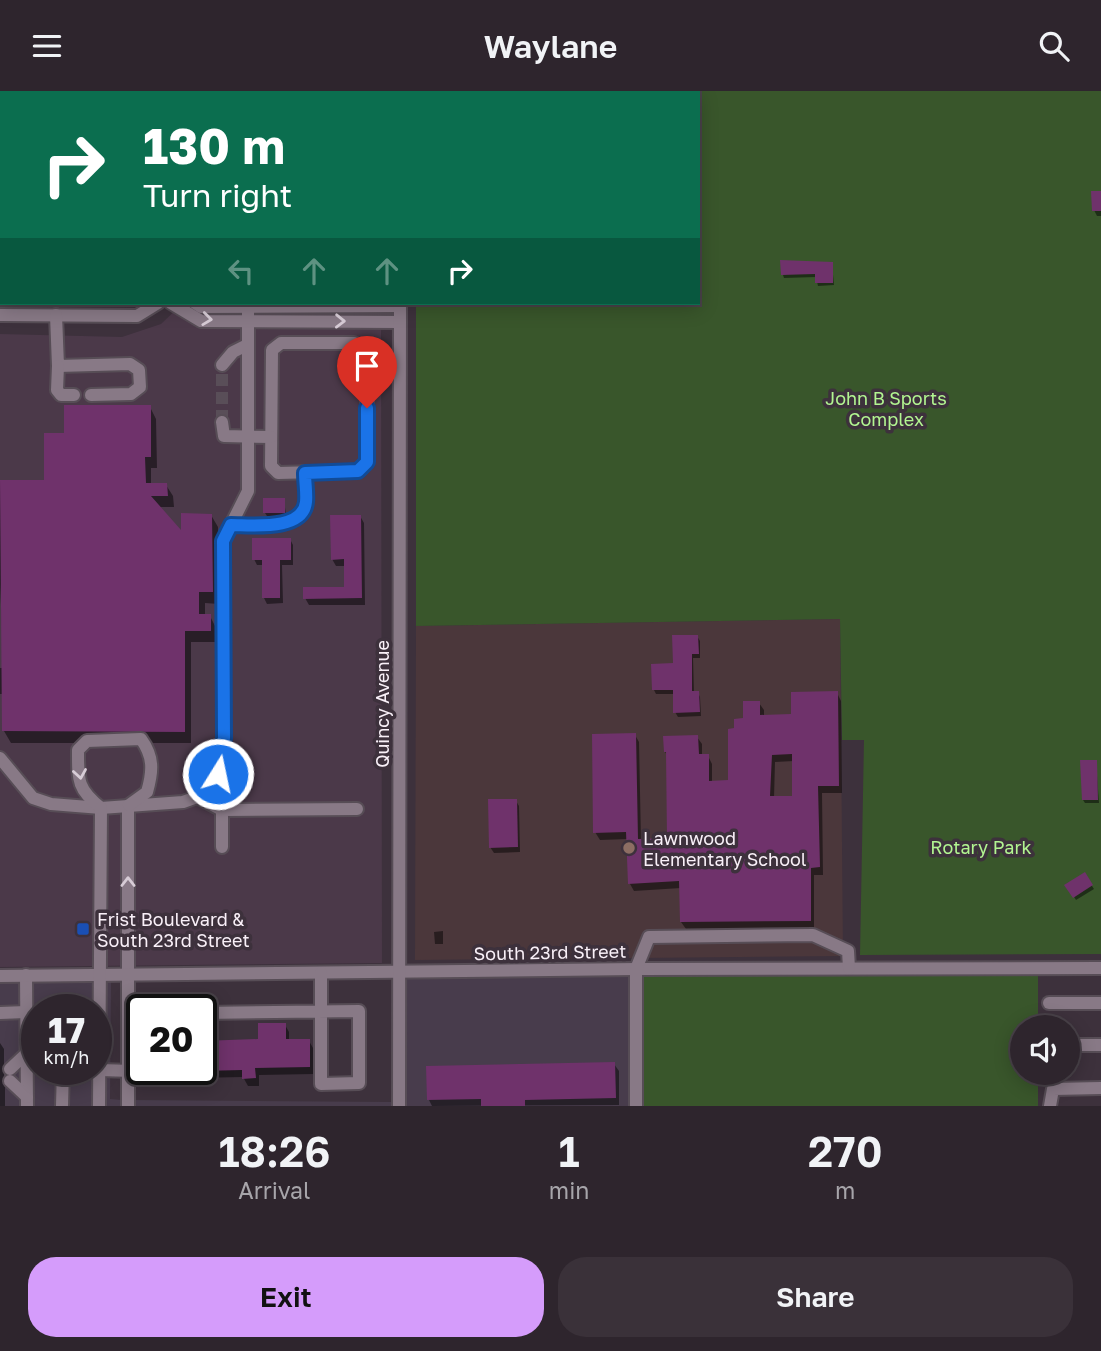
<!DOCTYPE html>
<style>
body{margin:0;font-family:"Golos Text",sans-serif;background:#3a3139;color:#f1f3f6;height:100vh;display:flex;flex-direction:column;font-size:26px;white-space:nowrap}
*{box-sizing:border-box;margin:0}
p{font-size:23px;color:#a7a5aa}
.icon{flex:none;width:38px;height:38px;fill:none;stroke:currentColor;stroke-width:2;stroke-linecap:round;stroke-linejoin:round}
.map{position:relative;height:1015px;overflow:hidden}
.details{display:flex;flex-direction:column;background:#2e252d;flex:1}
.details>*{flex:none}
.banner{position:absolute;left:0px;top:0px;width:700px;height:214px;box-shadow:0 4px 18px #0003,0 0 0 2px #494249;background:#0b6e4f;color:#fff;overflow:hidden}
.controls{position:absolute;left:1010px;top:924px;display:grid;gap:14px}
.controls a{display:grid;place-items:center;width:70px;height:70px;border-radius:50%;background:#2e252d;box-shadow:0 4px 18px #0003,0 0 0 2px #494249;font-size:35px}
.speed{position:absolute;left:21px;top:903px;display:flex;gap:14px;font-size:35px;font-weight:700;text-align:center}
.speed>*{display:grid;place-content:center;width:91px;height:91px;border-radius:50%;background:#2e252d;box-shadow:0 4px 18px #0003,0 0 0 2px #494249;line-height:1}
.speed small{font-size:18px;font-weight:400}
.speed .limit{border:4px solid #111;border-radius:10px;background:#fff;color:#111}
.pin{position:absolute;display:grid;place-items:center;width:60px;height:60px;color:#fff;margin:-72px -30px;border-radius:50% 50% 50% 0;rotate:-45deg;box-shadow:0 0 7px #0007}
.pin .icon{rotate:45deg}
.me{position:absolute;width:77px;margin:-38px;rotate:10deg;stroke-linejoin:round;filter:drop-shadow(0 0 5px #0008)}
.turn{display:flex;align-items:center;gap:24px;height:147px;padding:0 28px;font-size:32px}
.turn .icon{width:91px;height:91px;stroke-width:2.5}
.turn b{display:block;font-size:49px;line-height:60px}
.lanes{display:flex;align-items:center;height:66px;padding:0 28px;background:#0003;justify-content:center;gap:35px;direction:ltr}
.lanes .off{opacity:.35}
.eta{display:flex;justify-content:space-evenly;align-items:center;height:119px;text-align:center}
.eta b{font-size:42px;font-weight:600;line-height:49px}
.primary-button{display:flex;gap:14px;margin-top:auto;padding:14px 28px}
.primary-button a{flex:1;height:80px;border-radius:28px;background:#d59cfb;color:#111;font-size:28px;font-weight:600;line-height:80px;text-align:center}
.primary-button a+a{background:#3a3139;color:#f1f3f6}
header{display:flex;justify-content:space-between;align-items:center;height:91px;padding:0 28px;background:#2e252d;font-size:32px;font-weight:600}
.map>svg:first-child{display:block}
</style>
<header><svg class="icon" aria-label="menu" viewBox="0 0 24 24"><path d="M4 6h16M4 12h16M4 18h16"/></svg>Waylane<svg class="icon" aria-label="search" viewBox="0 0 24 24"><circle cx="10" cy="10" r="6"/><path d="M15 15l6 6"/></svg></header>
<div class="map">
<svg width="1101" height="1015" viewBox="0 0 1101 1015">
<rect width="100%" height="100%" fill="#3d313c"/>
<g fill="#483c4c">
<path d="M 629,884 L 629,1015 L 406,1015 L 406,888 Z"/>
<path d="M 93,890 L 93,919 L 37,919 L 37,978 L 93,978 L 92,1015 L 0,1015 L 0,891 Z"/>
<path d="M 107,890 L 111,890 L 110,1008 L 121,1009 L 121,1015 L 106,1015 Z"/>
<path d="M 135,1009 L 392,1011 L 392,1015 L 135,1015 Z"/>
</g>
<path fill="#4b3949" d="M 183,212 L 381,212 L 382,872 L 0,876 L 0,243 L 122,246 L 161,233 Z"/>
<path fill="#4b373b" d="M 840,528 L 843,865 L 415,869 L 416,535 Z"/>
<g fill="#39562b">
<path d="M 380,0 L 1101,0 L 1101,863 L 860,864 L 864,649 L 842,649 L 840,528 L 416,535 L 416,212 L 698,212 L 698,2 Z"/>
<path d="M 1038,883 L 1038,936 L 1022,936 L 1022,982 L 1038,982 L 1038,1015 L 643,1015 L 643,884 Z"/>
</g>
<g fill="#0007" fill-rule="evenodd">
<path d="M 1101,102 L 1101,125 L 1097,125 L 1094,119 Z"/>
<path d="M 832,173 L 834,194 L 818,195 L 816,186 L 784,187 L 783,184 Z"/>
<path d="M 150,316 L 156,328 L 157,377 L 151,377 L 151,393 L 166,394 L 173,405 L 174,416 L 159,416 L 183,443 L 211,424 L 218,436 L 219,513 L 205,512 L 205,525 L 210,525 L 216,537 L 217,551 L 191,551 L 191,652 L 11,652 L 4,640 L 4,603 L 0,603 L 0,577 L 4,577 L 0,493 L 0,391 L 46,391 L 66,344 Z"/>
<path d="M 284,408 L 286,425 L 267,425 L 265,422 Z"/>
<path d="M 360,425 L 364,432 L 365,514 L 309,514 L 305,507 L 346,497 L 346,475 L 336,475 L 332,468 Z"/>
<path d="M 290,448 L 293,454 L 293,474 L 282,474 L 283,512 L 267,513 L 264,507 L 264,474 L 257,474 L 254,468 Z"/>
<path d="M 697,545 L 700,550 L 700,567 L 693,567 L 694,602 L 698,602 L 700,606 L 701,625 L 678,626 L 675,621 L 674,603 L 656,603 L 654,599 Z"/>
<path d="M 837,602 L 841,610 L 842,702 L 822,702 L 823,784 L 814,784 L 814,837 L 686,838 L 681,831 L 681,797 L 634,800 L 630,793 L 628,748 L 600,749 L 595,741 L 635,644 L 639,651 L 641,750 L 669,749 L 668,665 L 665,661 L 697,646 L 702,653 L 702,665 L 708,665 L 712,673 L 712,691 L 730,691 L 736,639 L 759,612 L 764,619 L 764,625 L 793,625 ZM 794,670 L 794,707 L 774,707 L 775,671 Z"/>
<path d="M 1096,671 L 1099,712 L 1085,712 L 1083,709 Z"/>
<path d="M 516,710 L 519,715 L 520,761 L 494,762 L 490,756 Z"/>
<path d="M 1084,783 L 1094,798 L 1076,809 L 1068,796 Z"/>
<path d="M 443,840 L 443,853 L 435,853 L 434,841 Z"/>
<path d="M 285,934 L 289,941 L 289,950 L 309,950 L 313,957 L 314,983 L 259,984 L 259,995 L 248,995 L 243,986 L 194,987 L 189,979 L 201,978 L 260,950 Z"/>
<path d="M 0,952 L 4,958 L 4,987 L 7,993 L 5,997 L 5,1015 L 0,1015 Z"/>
<path d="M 614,973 L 619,980 L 619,1014 L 432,1015 L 429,1009 L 428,977 Z"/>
</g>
<g fill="#6f326b" fill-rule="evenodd">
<path d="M 1091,100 L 1101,100 L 1101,120 L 1092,120 Z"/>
<path d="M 780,169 L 833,171 L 833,192 L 815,192 L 815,183 L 781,184 Z"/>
<path d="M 64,314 L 151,314 L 151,366 L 145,366 L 146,392 L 167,392 L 168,405 L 151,405 L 181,439 L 181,422 L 212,423 L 213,501 L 199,501 L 199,523 L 211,523 L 211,540 L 185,540 L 185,641 L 2,640 L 0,389 L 44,389 L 44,342 L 64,342 Z"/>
<rect x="263" y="407" width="22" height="15"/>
<path d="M 330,424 L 361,424 L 362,507 L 303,508 L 303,496 L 344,496 L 344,468 L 331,469 Z"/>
<path d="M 252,447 L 291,447 L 291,469 L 280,469 L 280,507 L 262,507 L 262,469 L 252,469 Z"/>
<path d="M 672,544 L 698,544 L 699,563 L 692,563 L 692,600 L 699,600 L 700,621 L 673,622 L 673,599 L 652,599 L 651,573 L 673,572 Z"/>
<path d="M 838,600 L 839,695 L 818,695 L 820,776 L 811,777 L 811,830 L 680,831 L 679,790 L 628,793 L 626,741 L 593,742 L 592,643 L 636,642 L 638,748 L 667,747 L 666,661 L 664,661 L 663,645 L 698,644 L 699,663 L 709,663 L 709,690 L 728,689 L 728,638 L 734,637 L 734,628 L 743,627 L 743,610 L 760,610 L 760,624 L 791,623 L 791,601 ZM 792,663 L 792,705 L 770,705 L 772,664 Z"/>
<path d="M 1080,669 L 1097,669 L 1098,709 L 1082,709 Z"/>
<path d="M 488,708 L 517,708 L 518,756 L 489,757 Z"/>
<path d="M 1085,781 L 1093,794 L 1073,807 L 1064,794 Z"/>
<path d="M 258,932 L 286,932 L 286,948 L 310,948 L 310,976 L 255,977 L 256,987 L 242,988 L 242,979 L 201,980 L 201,950 L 258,948 Z"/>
<path d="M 615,971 L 616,1007 L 525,1009 L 525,1015 L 481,1015 L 481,1008 L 427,1009 L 426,975 Z"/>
</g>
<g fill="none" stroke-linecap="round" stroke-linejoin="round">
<path stroke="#594e58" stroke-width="12" stroke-dasharray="12 6" stroke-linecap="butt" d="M 222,331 L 222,274"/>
<defs>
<g id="minor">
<path d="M 184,0 L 184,2"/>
<path d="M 500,2 L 502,0"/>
<path d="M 171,212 L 201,230 L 400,231"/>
<path d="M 195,212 L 201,216 L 400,215"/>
<path d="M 0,224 L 137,225 L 158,212"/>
<path d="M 56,224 L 58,275 L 130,273 L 139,279 L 140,296 L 131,303 L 91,304"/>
<path d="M 281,252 L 354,252 L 367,262 L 367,371 L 357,380 L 278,382 L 271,375 L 272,259 Z"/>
<path d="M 222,274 L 233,261 L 247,254"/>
<path d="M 58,275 L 57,299 L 61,304 L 74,304"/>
<path d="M 222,331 L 224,345 L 271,346"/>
<path d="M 231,434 C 252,434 303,440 306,411 C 307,402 305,392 305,382"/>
<path d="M 0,667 L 33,707 L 51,713 L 101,717 L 183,711 L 197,706 L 218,683 L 224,647 L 223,450 L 248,400 L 248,216"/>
<path d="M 197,706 L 222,719 L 222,756"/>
<path d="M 128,715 L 128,1015"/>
<path d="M 101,717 C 77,698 78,689 78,659 L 87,650 L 141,648 C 154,666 153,680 147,701 L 129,714"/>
<path d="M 222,719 L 357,718"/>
<path d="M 26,884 L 27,1015"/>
<path d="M 0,885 L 636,878 L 1101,877"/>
<path d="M 1049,912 L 1101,912"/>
<path d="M 0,922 L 26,921"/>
<path d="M 201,922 L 359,920 L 359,992 L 321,993 L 321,882"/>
<path d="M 1068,954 L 1101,954"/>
<path d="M 10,978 L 27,962"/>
<path d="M 69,978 L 163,981 L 163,978"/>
<path d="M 10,990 L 27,1006"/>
<path d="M 62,1015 L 63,978"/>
<path d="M 99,1015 L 101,717"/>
<path d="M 399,1015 L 400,212"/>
<path d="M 636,1015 L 636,878 L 649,846 L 813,844 L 848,860 L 849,877"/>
<path d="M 1050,1015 L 1053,998 L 1101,997"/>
</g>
</defs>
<use href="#minor" stroke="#574d56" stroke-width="16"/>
<use href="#minor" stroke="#887986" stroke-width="12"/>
</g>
<defs><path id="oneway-chevron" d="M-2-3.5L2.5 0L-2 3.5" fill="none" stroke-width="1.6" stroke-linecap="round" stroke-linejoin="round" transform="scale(1.75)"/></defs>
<g stroke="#d7ccd6">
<use href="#oneway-chevron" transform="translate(207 228) rotate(7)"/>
<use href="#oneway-chevron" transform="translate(340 230) rotate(1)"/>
<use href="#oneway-chevron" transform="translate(80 683) rotate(81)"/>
<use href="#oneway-chevron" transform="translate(128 791) rotate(-90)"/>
</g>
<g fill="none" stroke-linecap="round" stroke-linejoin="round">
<defs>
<path id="route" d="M 218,683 L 224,647 L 223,450 L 231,434 C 253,434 303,440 306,411 C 307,402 305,392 305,382 L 358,380 L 367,371 L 367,317"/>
</defs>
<use href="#route" stroke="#114b97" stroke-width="18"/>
<use href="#route" stroke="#1a73e8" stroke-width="12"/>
</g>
<circle fill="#8d6e63" stroke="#3d313c" stroke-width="2.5" cx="629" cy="757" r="7"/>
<rect fill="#1a4fb4" stroke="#3d313c" stroke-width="2.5" x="76" y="831" width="14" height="14" rx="3.5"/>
<g text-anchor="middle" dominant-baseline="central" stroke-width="7" stroke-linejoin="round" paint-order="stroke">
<g font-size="18" fill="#b2f591" stroke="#3d313c">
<text x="886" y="307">John B Sports<tspan x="886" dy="21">Complex</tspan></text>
<text x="981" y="756">Rotary Park</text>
</g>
<g font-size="18" fill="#f9f0f8" stroke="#3d313c">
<text transform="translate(382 613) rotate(-90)">Quincy Avenue</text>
<text transform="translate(550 861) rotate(-1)">South 23rd Street</text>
</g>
<g font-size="18" fill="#f9f0f8" stroke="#3d313c" text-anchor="start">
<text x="643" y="747">Lawnwood<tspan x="643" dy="21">Elementary School</tspan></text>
<text x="97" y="828">Frist Boulevard &amp;<tspan x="97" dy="21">South 23rd Street</tspan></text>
</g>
</g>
</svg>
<div class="controls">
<a><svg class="icon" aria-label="sound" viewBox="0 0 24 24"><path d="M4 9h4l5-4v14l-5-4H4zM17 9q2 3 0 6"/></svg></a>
</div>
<div class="speed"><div>17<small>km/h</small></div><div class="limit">20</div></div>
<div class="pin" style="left:367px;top:317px;background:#d93025"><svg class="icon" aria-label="arrive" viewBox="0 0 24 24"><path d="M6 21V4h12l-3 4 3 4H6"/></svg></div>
<svg class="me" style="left:218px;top:683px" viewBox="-20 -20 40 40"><circle r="17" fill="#1a73e8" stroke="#fff" stroke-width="3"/><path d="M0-11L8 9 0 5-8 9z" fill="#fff"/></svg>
<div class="banner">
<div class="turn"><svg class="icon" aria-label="right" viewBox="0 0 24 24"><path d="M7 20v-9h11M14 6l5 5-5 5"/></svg><div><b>130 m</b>Turn right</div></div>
<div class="lanes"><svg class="icon off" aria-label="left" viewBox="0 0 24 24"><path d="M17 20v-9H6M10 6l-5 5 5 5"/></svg><svg class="icon off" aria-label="ahead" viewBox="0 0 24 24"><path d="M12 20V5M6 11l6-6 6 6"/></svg><svg class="icon off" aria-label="ahead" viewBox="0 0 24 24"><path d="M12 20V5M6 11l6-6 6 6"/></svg><svg class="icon" aria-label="right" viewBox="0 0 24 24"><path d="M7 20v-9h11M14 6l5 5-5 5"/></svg></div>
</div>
</div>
<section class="details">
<div class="eta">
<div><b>18:26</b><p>Arrival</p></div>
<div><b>1</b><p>min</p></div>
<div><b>270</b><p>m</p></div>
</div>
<div class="primary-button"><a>Exit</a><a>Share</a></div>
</section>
